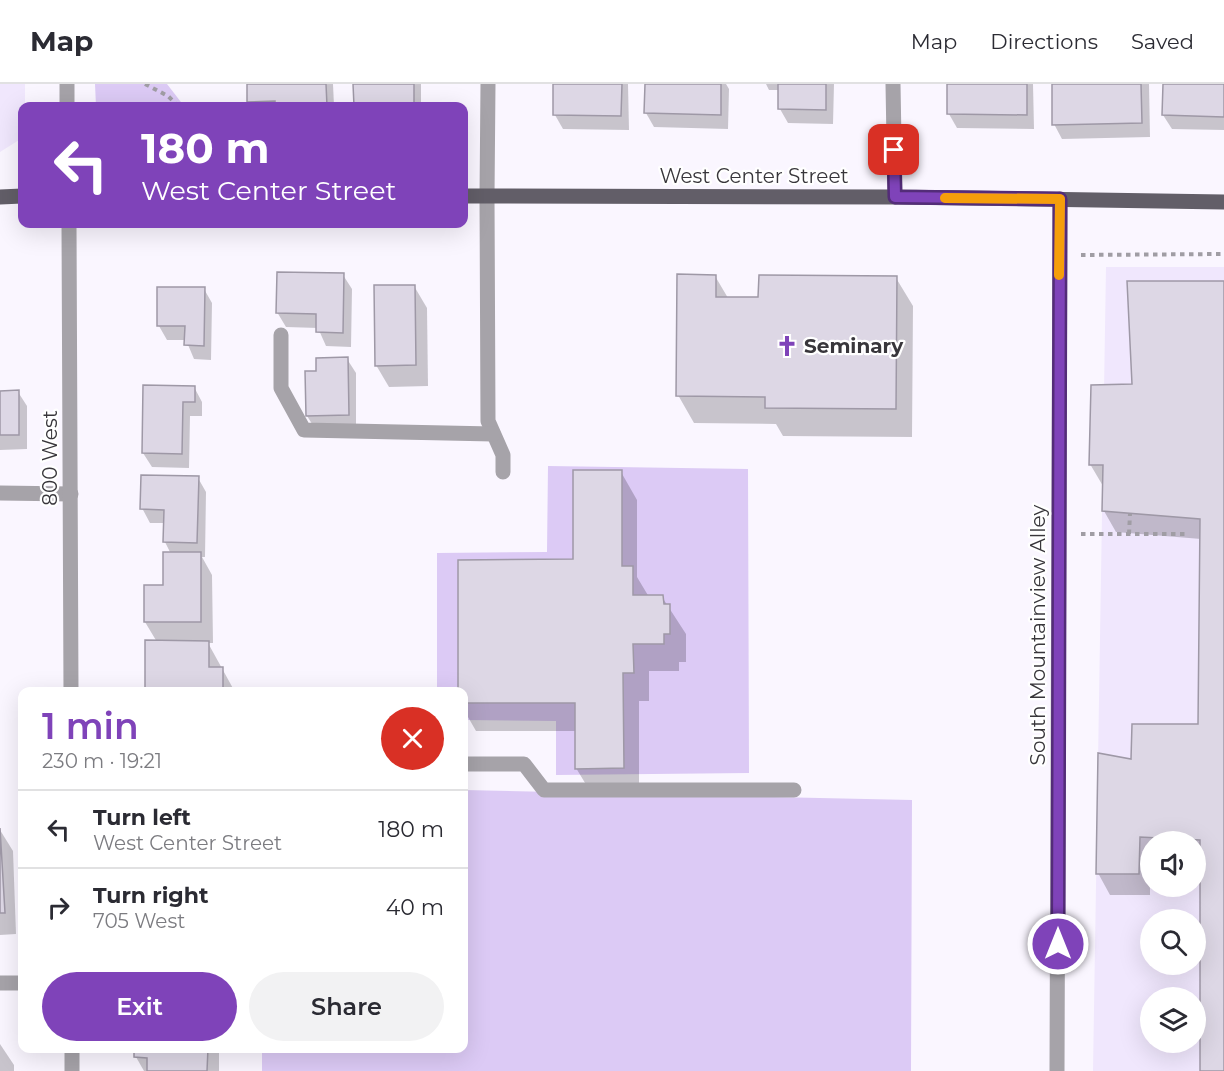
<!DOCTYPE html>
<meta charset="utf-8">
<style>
body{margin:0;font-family:Montserrat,sans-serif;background:#f2f2f3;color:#2b2b33;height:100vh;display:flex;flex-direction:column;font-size:22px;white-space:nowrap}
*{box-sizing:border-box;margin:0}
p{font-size:20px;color:#7c7c81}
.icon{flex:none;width:33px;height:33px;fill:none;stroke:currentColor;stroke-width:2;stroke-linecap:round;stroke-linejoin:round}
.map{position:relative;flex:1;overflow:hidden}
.drawer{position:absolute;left:18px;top:603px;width:450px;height:366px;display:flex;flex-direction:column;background:#fff;border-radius:12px;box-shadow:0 6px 24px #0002}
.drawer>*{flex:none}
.banner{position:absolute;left:18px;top:18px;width:450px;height:126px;border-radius:12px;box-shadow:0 6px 24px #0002;background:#7f43b9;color:#fff;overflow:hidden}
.controls{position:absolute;left:1140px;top:747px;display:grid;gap:12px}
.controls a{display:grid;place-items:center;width:66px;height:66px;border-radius:50%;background:#fff;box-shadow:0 6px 24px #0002;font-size:30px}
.pin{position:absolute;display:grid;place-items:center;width:51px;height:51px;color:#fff;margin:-26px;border-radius:12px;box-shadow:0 3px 9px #0006}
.me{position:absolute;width:66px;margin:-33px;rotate:0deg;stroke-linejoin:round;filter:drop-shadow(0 0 4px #0008)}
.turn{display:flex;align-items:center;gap:21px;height:126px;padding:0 24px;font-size:27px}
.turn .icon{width:78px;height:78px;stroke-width:2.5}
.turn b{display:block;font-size:42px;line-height:51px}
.round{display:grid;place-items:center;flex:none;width:63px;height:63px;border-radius:32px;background:#f2f2f3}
.headline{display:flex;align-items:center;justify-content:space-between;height:102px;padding:0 24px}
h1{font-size:36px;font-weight:600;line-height:45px;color:#7f43b9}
.button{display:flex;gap:12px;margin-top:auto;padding:12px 24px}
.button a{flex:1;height:69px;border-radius:36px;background:#7f43b9;color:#fff;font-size:24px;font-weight:600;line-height:69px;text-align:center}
.button a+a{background:#f2f2f3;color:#2b2b33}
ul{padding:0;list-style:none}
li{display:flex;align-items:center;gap:18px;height:78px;padding:0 24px;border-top:2px solid #e1e1e2}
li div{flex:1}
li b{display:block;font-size:22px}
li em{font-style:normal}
header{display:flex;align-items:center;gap:36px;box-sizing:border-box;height:84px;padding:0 30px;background:#fff;border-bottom:2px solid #e1e1e2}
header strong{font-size:28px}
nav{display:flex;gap:33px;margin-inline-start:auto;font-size:21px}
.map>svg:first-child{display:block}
</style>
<header>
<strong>Map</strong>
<nav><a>Map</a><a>Directions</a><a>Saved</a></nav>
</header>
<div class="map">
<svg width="1224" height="987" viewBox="0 0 1224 987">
<rect width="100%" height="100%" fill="#faf6ff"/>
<g fill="#f0e7fd" fill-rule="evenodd">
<path d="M 0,0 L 25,0 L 25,22 L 22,22 L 22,47 L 19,56 L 0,68 Z"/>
<path d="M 1106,183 L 1224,183 L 1224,987 L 1093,987 ZM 1150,758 L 1196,758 L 1196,802 L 1150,802 ZM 1150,836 L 1196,836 L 1196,880 L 1150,880 ZM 1150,914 L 1196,914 L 1196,958 L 1150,958 Z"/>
</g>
<g fill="#dccaf5">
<path d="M 95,0 L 167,0 L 184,22 L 96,22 Z"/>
<path d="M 548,382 L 748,385 L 749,689 L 556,691 L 556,637 L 464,636 L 464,608 L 437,607 L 437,469 L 547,468 Z"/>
<path d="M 464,706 L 912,716 L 911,987 L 262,987 L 262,965 L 464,964 Z"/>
</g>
<g fill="#0003">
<path d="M 248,0 L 333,0 L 334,22 L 251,22 L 248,17 Z"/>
<rect x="355" y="0" width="66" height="22"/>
<path d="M 555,0 L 628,0 L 629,46 L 563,45 L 555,31 Z"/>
<path d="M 646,0 L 726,0 L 729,5 L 728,45 L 654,43 L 646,29 Z"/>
<path d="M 766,0 L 834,0 L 833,40 L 788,39 L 780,25 L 780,6 L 769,6 Z"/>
<path d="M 949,0 L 1033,0 L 1034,45 L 957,44 L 949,30 Z"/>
<path d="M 1053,0 L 1149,0 L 1150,53 L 1062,55 L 1054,40 Z"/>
<path d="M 1164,0 L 1224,0 L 1224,46 L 1172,45 L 1163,31 Z"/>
<path d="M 343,191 L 352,205 L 351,263 L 326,262 L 318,244 L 286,243 L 277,228 Z"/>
<path d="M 715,192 L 728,214 L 760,215 L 896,194 L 913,222 L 912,353 L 783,352 L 776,340 L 694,339 L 678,311 Z"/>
<path d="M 1224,198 L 1224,987 L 1201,987 L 1201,777 L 1196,776 L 1196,758 L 1150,758 L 1150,811 L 1110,811 L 1098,789 L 1132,677 L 1200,641 L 1201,455 L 1116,448 L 1104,427 L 1103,402 L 1090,380 L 1134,301 Z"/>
<path d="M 414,202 L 427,224 L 428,302 L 389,303 L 376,281 Z"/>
<path d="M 204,205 L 212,219 L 211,276 L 194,275 L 186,256 L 167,256 L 159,242 Z"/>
<path d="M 347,275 L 356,289 L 356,346 L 316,346 L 307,332 L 317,289 Z"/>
<path d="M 194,303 L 202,318 L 202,332 L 190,332 L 189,384 L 152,383 L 143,369 Z"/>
<path d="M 0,308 L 18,308 L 27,322 L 27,365 L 0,366 Z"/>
<path d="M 621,388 L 637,416 L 637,493 L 649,513 L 662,513 L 686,550 L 686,578 L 679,578 L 679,587 L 649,587 L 649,617 L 639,617 L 639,712 L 593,712 L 576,684 L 576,647 L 476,647 L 464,626 L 464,608 L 574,477 Z"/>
<path d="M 198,394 L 206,408 L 205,473 L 202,473 L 212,491 L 213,559 L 208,559 L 235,608 L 146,608 L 157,558 L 145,538 L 164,503 L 171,470 L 165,458 L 165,439 L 150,439 L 142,424 Z"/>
<path d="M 0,746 L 13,767 L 16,850 L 0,851 Z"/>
<path d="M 0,960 L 14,981 L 14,987 L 0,987 Z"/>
<path d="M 136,964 L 219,964 L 219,987 L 144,987 L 136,973 Z"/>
</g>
<g fill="#ddd7e5" stroke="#9e98a6" stroke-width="1.5">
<path d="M 247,0 L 326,0 L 327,22 L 275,22 L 275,17 L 247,18 Z"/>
<path d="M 353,0 L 414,0 L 414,22 L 354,22 Z"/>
<path d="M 553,0 L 622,0 L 621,32 L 553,31 Z"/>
<path d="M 645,0 L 721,0 L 721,31 L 644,29 Z"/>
<path d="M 778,0 L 826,0 L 826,26 L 778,25 Z"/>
<path d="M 947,0 L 1027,0 L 1027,31 L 947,30 Z"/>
<path d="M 1052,0 L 1141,0 L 1142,39 L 1052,41 Z"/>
<path d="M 1163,0 L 1224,0 L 1224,33 L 1162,31 Z"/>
<path d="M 277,188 L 344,189 L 343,249 L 316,248 L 316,230 L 276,229 Z"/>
<path d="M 677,190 L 716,191 L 716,213 L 758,213 L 759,191 L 897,192 L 896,325 L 765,324 L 765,313 L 676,312 Z"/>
<path d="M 1127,197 L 1224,197 L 1224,987 L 1200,987 L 1200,756 L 1140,753 L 1139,790 L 1096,790 L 1098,669 L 1131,675 L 1132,640 L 1198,640 L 1200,435 L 1102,427 L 1103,381 L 1089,381 L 1091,301 L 1132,300 Z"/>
<path d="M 374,201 L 415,201 L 416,281 L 375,282 Z"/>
<path d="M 157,203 L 205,203 L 204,262 L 184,261 L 185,242 L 157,242 Z"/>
<path d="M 348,273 L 349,331 L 306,332 L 305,287 L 316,287 L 316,274 Z"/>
<path d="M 143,301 L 195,302 L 195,318 L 183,318 L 182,370 L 142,369 Z"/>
<path d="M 19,306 L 19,351 L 0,351 L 0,307 Z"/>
<path d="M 573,386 L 622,386 L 622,482 L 633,482 L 633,511 L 663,511 L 664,520 L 670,520 L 670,550 L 664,550 L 664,560 L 633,560 L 634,589 L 623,589 L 624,684 L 575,685 L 575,619 L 464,619 L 464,608 L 458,608 L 458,476 L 573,475 Z"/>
<path d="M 141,391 L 199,392 L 197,459 L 163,458 L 164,426 L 140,425 Z"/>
<path d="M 163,468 L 201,468 L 201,538 L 144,538 L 144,501 L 163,501 Z"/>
<path d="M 145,556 L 209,557 L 209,583 L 223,583 L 223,608 L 145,608 Z"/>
<path d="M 0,744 L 5,829 L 0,829 Z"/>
<path d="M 134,964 L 208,964 L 207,987 L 147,987 L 147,974 L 134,973 Z"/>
</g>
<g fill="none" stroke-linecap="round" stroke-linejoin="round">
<g stroke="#a09da4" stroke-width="4" stroke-dasharray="4.5 4.5" stroke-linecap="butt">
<path d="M 145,0 L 168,12 L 178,22"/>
<path d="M 1081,171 L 1224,170"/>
<path d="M 1081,450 L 1189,450"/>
<path d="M 1129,450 L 1130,430"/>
</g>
<g stroke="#a6a3a9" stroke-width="15">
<path d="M 487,112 L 488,337 L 503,371 L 503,388"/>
<path d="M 281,251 L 281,304 L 304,346 L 493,350"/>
<path d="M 464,680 L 524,680 L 544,706 L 794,706"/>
</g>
<g stroke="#a6a3a9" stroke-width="15">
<path d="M 893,0 L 895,113"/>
<path d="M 487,112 L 488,0"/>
<path d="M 0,409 L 71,410"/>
<path d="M 0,899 L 22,899"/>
</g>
<g stroke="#a6a3a9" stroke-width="15">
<path d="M 67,0 L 67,22"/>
<path d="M 69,140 L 71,608"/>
<path d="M 72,964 L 72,987"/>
<path d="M 1057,987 L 1060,115"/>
</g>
<g stroke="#625e68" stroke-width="15">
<path d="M 464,112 L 895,113 L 1224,118"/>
<path d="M 0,113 L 22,112"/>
</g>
</g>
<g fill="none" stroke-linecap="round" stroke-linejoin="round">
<defs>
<path id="route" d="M 894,66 L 895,113 L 1060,115 L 1058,860"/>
</defs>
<use href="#route" stroke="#532c78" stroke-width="15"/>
<use href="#route" stroke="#7f43b9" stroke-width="10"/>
<path stroke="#f59e0b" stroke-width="10" d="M 945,114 L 1060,115 L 1059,191"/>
</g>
<defs>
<symbol id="church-bare" viewBox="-9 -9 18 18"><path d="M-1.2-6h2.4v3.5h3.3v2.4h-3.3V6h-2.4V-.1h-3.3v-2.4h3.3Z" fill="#7f43b9" stroke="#fff" stroke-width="2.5" paint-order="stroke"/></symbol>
</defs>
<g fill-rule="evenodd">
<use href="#church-bare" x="772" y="247" width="30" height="30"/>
</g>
<g text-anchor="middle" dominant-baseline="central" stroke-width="4.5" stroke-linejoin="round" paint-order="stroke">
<g font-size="20" fill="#38363b" stroke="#fff">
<text x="754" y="92">West Center Street</text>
<text transform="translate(50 374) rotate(-90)">800 West</text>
<text transform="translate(1038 551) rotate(-90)">South Mountainview Alley</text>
</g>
<g font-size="20" font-weight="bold" fill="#38363b" stroke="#fff" text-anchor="start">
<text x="804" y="262">Seminary</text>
</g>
</g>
</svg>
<div class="controls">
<a><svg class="icon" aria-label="sound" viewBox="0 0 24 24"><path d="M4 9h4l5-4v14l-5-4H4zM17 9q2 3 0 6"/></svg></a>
<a><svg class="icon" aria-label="search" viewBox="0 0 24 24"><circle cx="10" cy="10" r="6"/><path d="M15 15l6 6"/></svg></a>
<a><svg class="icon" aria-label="layers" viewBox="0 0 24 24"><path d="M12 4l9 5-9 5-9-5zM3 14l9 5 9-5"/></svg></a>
</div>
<div class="pin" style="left:894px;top:66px;background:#d93025"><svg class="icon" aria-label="arrive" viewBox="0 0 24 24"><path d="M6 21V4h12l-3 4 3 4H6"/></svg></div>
<svg class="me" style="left:1058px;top:860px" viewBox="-20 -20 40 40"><circle r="17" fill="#7f43b9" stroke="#fff" stroke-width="3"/><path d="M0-11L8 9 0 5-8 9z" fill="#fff"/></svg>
<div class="banner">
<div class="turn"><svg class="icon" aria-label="left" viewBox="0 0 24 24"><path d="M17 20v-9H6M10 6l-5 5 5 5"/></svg><div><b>180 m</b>West Center Street</div></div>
</div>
<section class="drawer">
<div class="headline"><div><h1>1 min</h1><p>230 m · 19:21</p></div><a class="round" style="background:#d93025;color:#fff"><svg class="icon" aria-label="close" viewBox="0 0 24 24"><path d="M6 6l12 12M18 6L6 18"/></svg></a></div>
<ul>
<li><svg class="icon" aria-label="left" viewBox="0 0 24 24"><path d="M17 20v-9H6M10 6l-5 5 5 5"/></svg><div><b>Turn left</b><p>West Center Street</p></div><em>180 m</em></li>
<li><svg class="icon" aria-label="right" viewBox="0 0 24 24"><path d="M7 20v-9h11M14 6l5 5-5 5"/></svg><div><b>Turn right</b><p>705 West</p></div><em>40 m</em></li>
</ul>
<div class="button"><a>Exit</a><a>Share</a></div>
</section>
</div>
